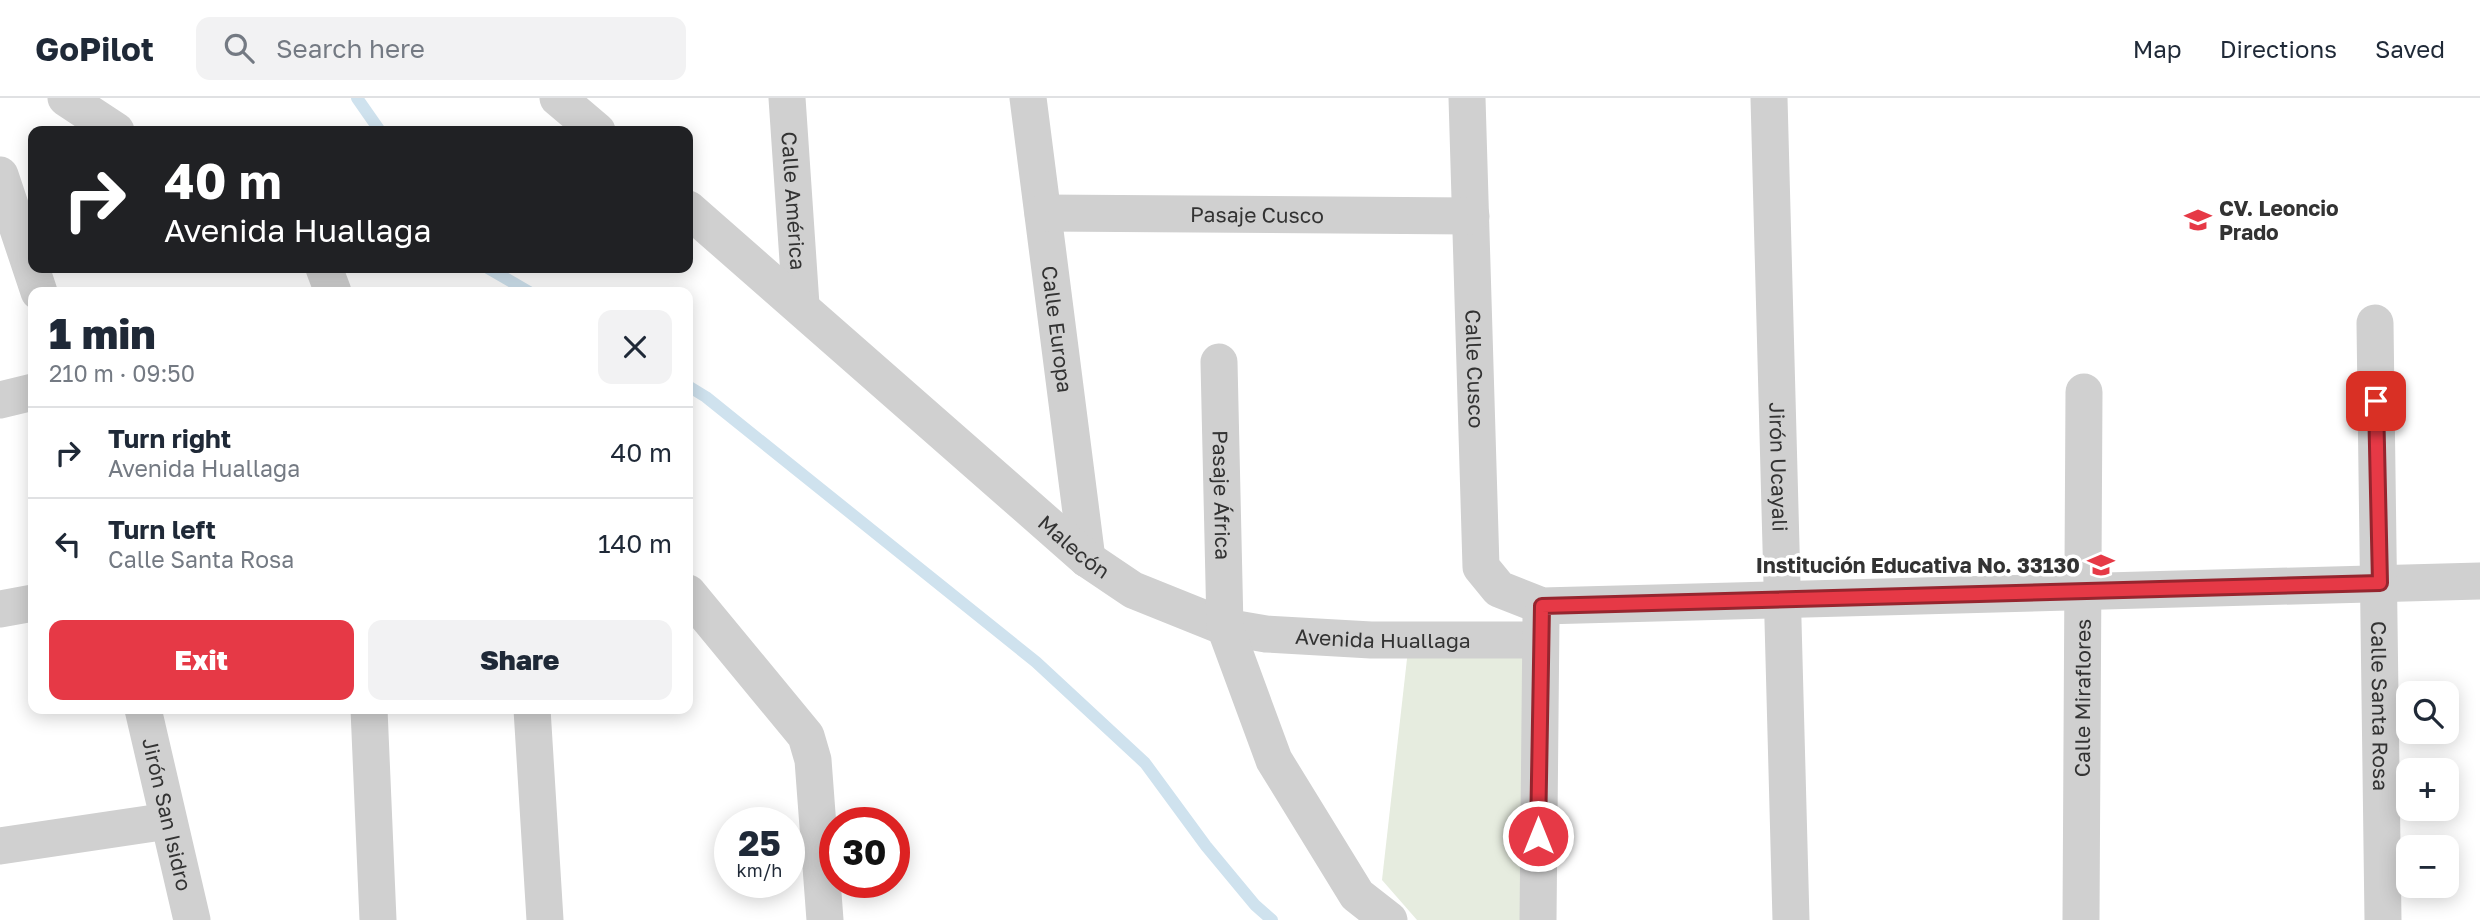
<!DOCTYPE html>
<meta charset="utf-8">
<style>
body{margin:0;font-family:"Golos Text",sans-serif;background:#f2f2f3;color:#1f2937;height:100vh;display:flex;flex-direction:column;font-size:26px;white-space:nowrap}
*{box-sizing:border-box;margin:0}
p{font-size:23px;color:#747a83}
.icon{flex:none;width:38px;height:38px;fill:none;stroke:currentColor;stroke-width:2;stroke-linecap:round;stroke-linejoin:round}
.map{position:relative;flex:1;overflow:hidden}
.panel{position:absolute;left:28px;top:189px;width:665px;height:427px;display:flex;flex-direction:column;background:#fff;border-radius:14px;box-shadow:0 4px 18px #0003}
.panel>*{flex:none}
.banner{position:absolute;left:28px;top:28px;width:665px;height:147px;border-radius:14px;box-shadow:0 4px 18px #0003;background:#202124;color:#fff;overflow:hidden}
.fabs{position:absolute;left:2396px;top:583px;display:grid;gap:14px}
.fabs a{display:grid;place-items:center;width:63px;height:63px;border-radius:14px;background:#fff;box-shadow:0 4px 18px #0003;font-size:35px}
.speed{position:absolute;left:714px;top:709px;display:flex;gap:14px;font-size:35px;font-weight:700;text-align:center}
.speed>*{display:grid;place-content:center;width:91px;height:91px;border-radius:50%;background:#fff;box-shadow:0 4px 18px #0003;line-height:1}
.speed small{font-size:18px;font-weight:400}
.speed .limit{border:10px solid #d22;background:#fff;color:#111}
.pin{position:absolute;display:grid;place-items:center;width:60px;height:60px;color:#fff;margin:-30px;border-radius:14px;box-shadow:0 4px 10px #0006}
.me{position:absolute;width:77px;margin:-38px;rotate:0deg;stroke-linejoin:round;filter:drop-shadow(0 0 5px #0008)}
.turn{display:flex;align-items:center;gap:24px;height:147px;padding:0 21px;font-size:32px}
.turn .icon{width:91px;height:91px;stroke-width:2.5}
.turn b{display:block;font-size:49px;line-height:60px}
.round{display:grid;place-items:center;flex:none;width:74px;height:74px;border-radius:14px;background:#f2f2f3}
.overview{display:flex;align-items:center;justify-content:space-between;height:119px;padding:0 21px}
h1{font-size:42px;font-weight:800;line-height:52px}
.primary-button{display:flex;gap:14px;margin-top:auto;padding:14px 21px}
.primary-button a{flex:1;height:80px;border-radius:14px;background:#e63946;color:#fff;font-size:28px;font-weight:800;line-height:80px;text-align:center}
.primary-button a+a{background:#f2f2f3;color:#1f2937}
ul{padding:0;list-style:none}
li{display:flex;align-items:center;gap:21px;height:91px;padding:0 21px;border-top:2px solid #e0e1e3}
li div{flex:1}
li b{display:block;font-size:26px}
li em{font-style:normal}
header{display:flex;align-items:center;gap:42px;box-sizing:border-box;height:98px;padding:0 35px;background:#fff;border-bottom:2px solid #e0e1e3}
header strong{font-size:33px}
nav{display:flex;gap:38px;margin-inline-start:auto;font-size:24px}
.search{width:490px;height:63px;background:#f2f2f3;display:flex;align-items:center;gap:18px;box-sizing:border-box;padding:0 24px;border-radius:14px;color:#747a83;font-size:26px}
.map>svg:first-child{display:block}
</style>
<header>
<strong>GoPilot</strong>
<div class="search"><svg class="icon" aria-label="search" viewBox="0 0 24 24"><circle cx="10" cy="10" r="6"/><path d="M15 15l6 6"/></svg>Search here</div>
<nav><a>Map</a><a>Directions</a><a>Saved</a></nav>
</header>
<div class="map">
<svg width="2480" height="822" viewBox="0 0 2480 822">
<rect width="100%" height="100%" fill="#fff"/>
<path fill="#e6ecdf" d="M 1408,552 L 1531,554 L 1528,822 L 1417,822 L 1382,782 Z"/>
<g fill="none" stroke-linecap="round" stroke-linejoin="round">
<g stroke="#cfe2ee" stroke-width="12">
<path d="M 357,0 L 380,33"/>
<path d="M 488,170 L 529,194"/>
<path d="M 688,288 L 706,299 L 1036,564 L 1145,665 L 1206,748 L 1255,807 L 1272,822"/>
</g>
<g stroke="#d0d0d0" stroke-width="37">
<path d="M 66,0 L 116,33"/>
<path d="M 558,0 L 597,33"/>
<path id="s1" d="M 787,0 L 801,207"/>
<path id="s2" d="M 1028,0 L 1087,461"/>
<path id="s3" d="M 1467,0 L 1481,469 L 1499,491 L 1542,508 L 2480,483"/>
<path id="s4" d="M 1769,0 L 1791,822"/>
<path d="M 0,77 L 39,194"/>
<path id="s5" d="M 688,111 L 1087,461 L 1133,492 L 1225,529 L 1266,536 L 1371,542 L 1539,542"/>
<path id="s6" d="M 1043,115 L 1471,118"/>
<path d="M 324,170 L 333,194"/>
<path id="s7" d="M 2375,225 L 2383,822"/>
<path id="s8" d="M 1219,264 L 1225,529 L 1274,662 L 1357,797 L 1389,822"/>
<path d="M 0,302 L 33,294"/>
<path d="M 688,495 L 806,638 L 813,662 L 825,822"/>
<path d="M 0,511 L 33,505"/>
<path id="s9" d="M 143,611 L 192,822"/>
<path d="M 369,611 L 378,822"/>
<path d="M 532,611 L 545,822"/>
<path d="M 0,748 L 168,723"/>
<path d="M 1538,822 L 1541,519"/>
<path id="s10" d="M 2081,822 L 2084,294"/>
</g>
</g>
<g fill="none" stroke-linecap="round" stroke-linejoin="round">
<defs>
<path id="route" d="M 1538,738 L 1542,508 L 2380,485 L 2376,303"/>
</defs>
<use href="#route" stroke="#96252e" stroke-width="18"/>
<use href="#route" stroke="#e63946" stroke-width="12"/>
</g>
<defs>
<symbol id="school-bare" viewBox="-9 -9 18 18"><path d="M0-5L7-2L0 1L-7-2ZM-4 1L0 2.5L4 1V4Q0 6-4 4Z" fill="#e63946" stroke="#fff" stroke-width="2.5" paint-order="stroke"/></symbol>
</defs>
<g fill-rule="evenodd">
<use href="#school-bare" x="2179" y="103" width="38" height="38"/>
<use href="#school-bare" x="2082" y="448" width="38" height="38"/>
</g>
<g text-anchor="middle" dominant-baseline="central" stroke-width="7" stroke-linejoin="round" paint-order="stroke">
<g font-size="21" fill="#333" stroke="#fff">
<text stroke="none"><textPath href="#s1" startOffset="103">Calle América</textPath></text>
<text stroke="none"><textPath href="#s6" startOffset="214">Pasaje Cusco</textPath></text>
<text stroke="none"><textPath href="#s2" startOffset="233">Calle Europa</textPath></text>
<text stroke="none"><textPath href="#s3" startOffset="271">Calle Cusco</textPath></text>
<text stroke="none"><textPath href="#s4" startOffset="369">Jirón Ucayali</textPath></text>
<text stroke="none"><textPath href="#s8" startOffset="133">Pasaje África</textPath></text>
<text stroke="none"><textPath href="#s5" startOffset="513">Malecón</textPath></text>
<text stroke="none"><textPath href="#s5" startOffset="844">Avenida Huallaga</textPath></text>
<text stroke="none"><textPath href="#s10" startOffset="222">Calle Miraflores</textPath></text>
<text stroke="none"><textPath href="#s7" startOffset="383">Calle Santa Rosa</textPath></text>
<text stroke="none"><textPath href="#s9" startOffset="108">Jirón San Isidro</textPath></text>
</g>
<g font-size="21" font-weight="bold" fill="#333" stroke="#fff" text-anchor="start">
<text x="2219" y="110">CV. Leoncio<tspan x="2219" dy="24">Prado</tspan></text>
<text x="2080" y="467" text-anchor="end">Institución Educativa No. 33130</text>
</g>
</g>
</svg>
<div class="fabs">
<a><svg class="icon" aria-label="search" viewBox="0 0 24 24"><circle cx="10" cy="10" r="6"/><path d="M15 15l6 6"/></svg></a>
<a>+</a>
<a>−</a>
</div>
<div class="speed"><div>25<small>km/h</small></div><div class="limit">30</div></div>
<div class="pin" style="left:2376px;top:303px;background:#d93025"><svg class="icon" aria-label="arrive" viewBox="0 0 24 24"><path d="M6 21V4h12l-3 4 3 4H6"/></svg></div>
<svg class="me" style="left:1538px;top:738px" viewBox="-20 -20 40 40"><circle r="17" fill="#e63946" stroke="#fff" stroke-width="3"/><path d="M0-11L8 9 0 5-8 9z" fill="#fff"/></svg>
<div class="banner">
<div class="turn"><svg class="icon" aria-label="right" viewBox="0 0 24 24"><path d="M7 20v-9h11M14 6l5 5-5 5"/></svg><div><b>40 m</b>Avenida Huallaga</div></div>
</div>
<section class="panel">
<div class="overview"><div><h1>1 min</h1><p>210 m · 09:50</p></div><a class="round"><svg class="icon" aria-label="close" viewBox="0 0 24 24"><path d="M6 6l12 12M18 6L6 18"/></svg></a></div>
<ul>
<li><svg class="icon" aria-label="right" viewBox="0 0 24 24"><path d="M7 20v-9h11M14 6l5 5-5 5"/></svg><div><b>Turn right</b><p>Avenida Huallaga</p></div><em>40 m</em></li>
<li><svg class="icon" aria-label="left" viewBox="0 0 24 24"><path d="M17 20v-9H6M10 6l-5 5 5 5"/></svg><div><b>Turn left</b><p>Calle Santa Rosa</p></div><em>140 m</em></li>
</ul>
<div class="primary-button"><a>Exit</a><a>Share</a></div>
</section>
</div>
